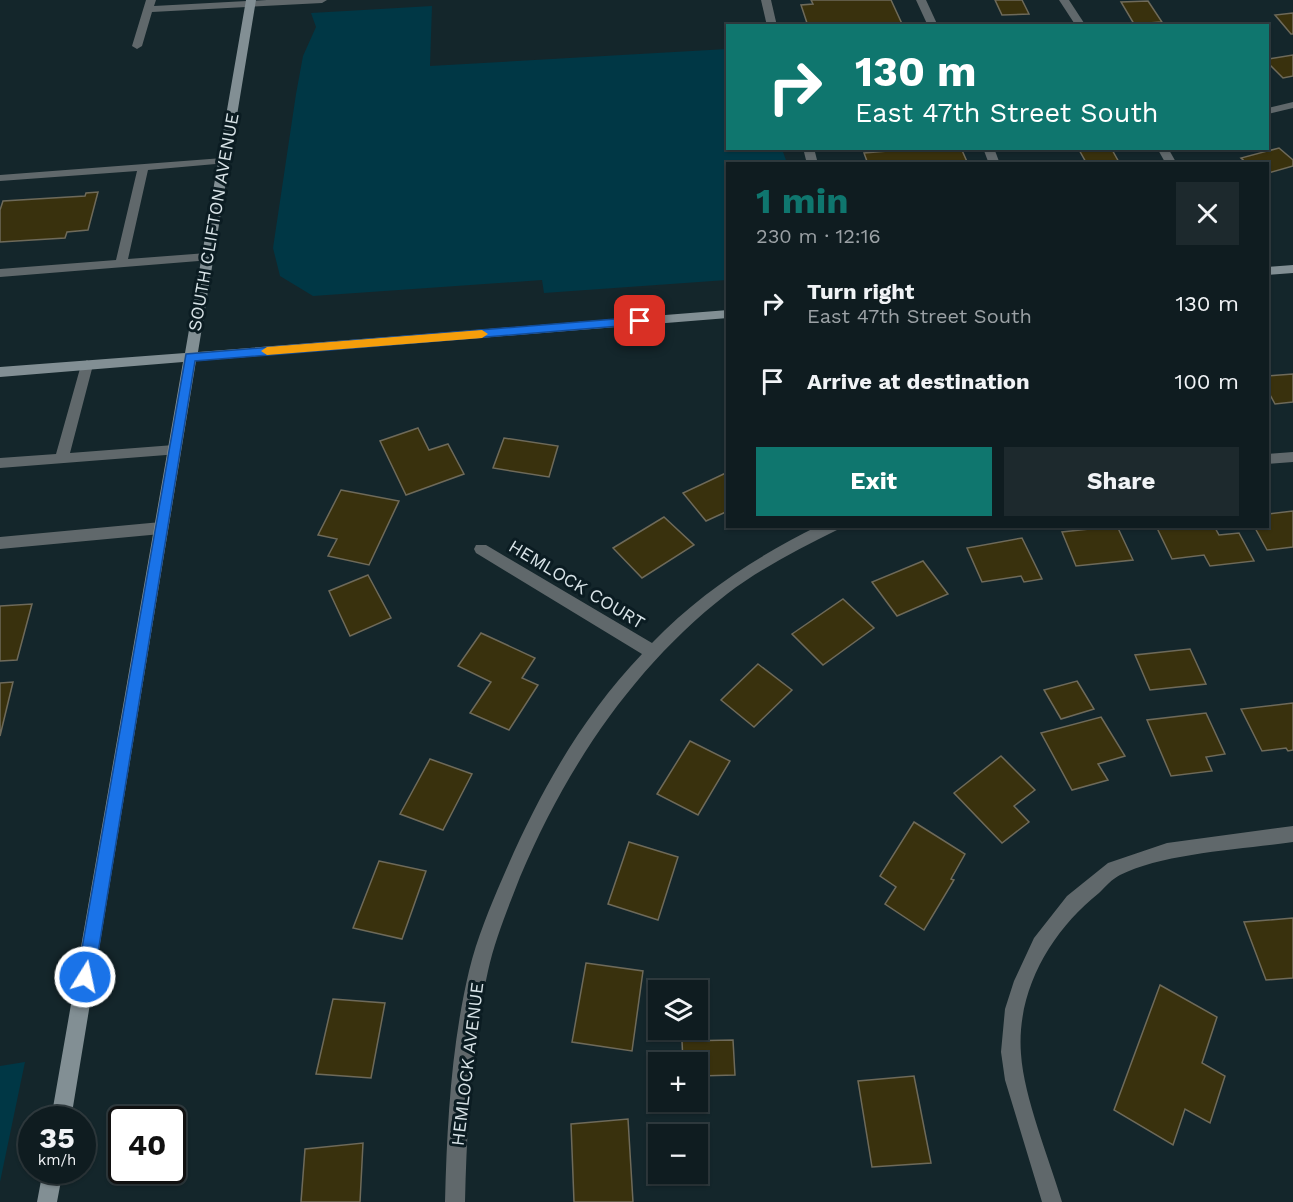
<!DOCTYPE html>
<meta charset="utf-8">
<style>
body{margin:0;font-family:"Work Sans",sans-serif;background:#1d292d;color:#f1f3f6;height:100vh;display:flex;flex-direction:column;font-size:22px;white-space:nowrap}
*{box-sizing:border-box;margin:0}
p{font-size:20px;color:#9ba1a5}
.icon{flex:none;width:33px;height:33px;fill:none;stroke:currentColor;stroke-width:2;stroke-linecap:round;stroke-linejoin:round}
.map{position:relative;flex:1;overflow:hidden}
.drawer{position:absolute;left:726px;top:162px;width:543px;height:366px;display:flex;flex-direction:column;background:#0f1c20;border-radius:0px;box-shadow:0 2px 4px #0004,0 0 0 2px #2f3a3e}
.drawer>*{flex:none}
.hud{position:absolute;left:726px;top:24px;width:543px;height:126px;border-radius:0px;box-shadow:0 2px 4px #0004,0 0 0 2px #2f3a3e;background:#0f766e;color:#fff;overflow:hidden}
.fabs{position:absolute;left:648px;top:980px;display:grid;gap:12px}
.fabs a{display:grid;place-items:center;width:60px;height:60px;border-radius:0px;background:#0f1c20;box-shadow:0 2px 4px #0004,0 0 0 2px #2f3a3e;font-size:30px}
.speed{position:absolute;left:18px;top:1106px;display:flex;gap:12px;font-size:30px;font-weight:700;text-align:center}
.speed>*{display:grid;place-content:center;width:78px;height:78px;border-radius:50%;background:#0f1c20;box-shadow:0 2px 4px #0004,0 0 0 2px #2f3a3e;line-height:1}
.speed small{font-size:15px;font-weight:400}
.speed .limit{border:3px solid #111;border-radius:9px;background:#fff;color:#111}
.pin{position:absolute;display:grid;place-items:center;width:51px;height:51px;color:#fff;margin:-26px;border-radius:12px;box-shadow:0 3px 9px #0006}
.me{position:absolute;width:66px;margin:-33px;rotate:10deg;stroke-linejoin:round;filter:drop-shadow(0 0 4px #0008)}
.turn{display:flex;align-items:center;gap:21px;height:126px;padding:0 30px;font-size:27px}
.turn .icon{width:78px;height:78px;stroke-width:2.5}
.turn b{display:block;font-size:42px;line-height:51px}
.round{display:grid;place-items:center;flex:none;width:63px;height:63px;border-radius:0px;background:#1d292d}
.overview{display:flex;align-items:center;justify-content:space-between;height:102px;padding:0 30px}
h1{font-size:36px;font-weight:700;line-height:45px;color:#0f766e}
.cta{display:flex;gap:12px;margin-top:auto;padding:12px 30px}
.cta a{flex:1;height:69px;border-radius:0px;background:#0f766e;color:#fff;font-size:24px;font-weight:700;line-height:69px;text-align:center}
.cta a+a{background:#1d292d;color:#f1f3f6}
ul{padding:0;list-style:none}
li{display:flex;align-items:center;gap:18px;height:78px;padding:0 30px}
li div{flex:1}
li b{display:block;font-size:22px}
li em{font-style:normal}
.map>svg:first-child{display:block}
</style>
<div class="map">
<svg width="1293" height="1202" viewBox="0 0 1293 1202">
<rect width="100%" height="100%" fill="#14262b"/>
<g fill="#003745">
<path d="M 432,6 L 430,66 L 727,49 L 728,148 L 782,149 L 787,163 L 728,164 L 727,280 L 544,293 L 542,280 L 313,296 L 280,276 L 273,248 L 296,94 L 303,56 L 316,27 L 311,13 Z"/>
<path d="M 25,1062 L 0,1182 L 0,1066 Z"/>
</g>
<g fill="#39310d" stroke="#6e6a5a" stroke-width="1.5">
<path d="M 811,0 L 891,0 L 903,26 L 808,26 L 801,5 L 813,4 Z"/>
<path d="M 995,0 L 1022,0 L 1029,14 L 1002,15 Z"/>
<path d="M 1148,1 L 1162,22 L 1134,24 L 1121,2 Z"/>
<path d="M 1293,13 L 1293,34 L 1291,34 L 1275,15 Z"/>
<path d="M 1293,55 L 1293,76 L 1283,78 L 1268,63 L 1268,59 Z"/>
<path d="M 898,148 L 961,148 L 968,164 L 868,164 L 864,153 L 899,150 Z"/>
<path d="M 1078,148 L 1111,148 L 1120,164 L 1087,164 Z"/>
<path d="M 1279,148 L 1293,160 L 1293,166 L 1268,173 L 1268,164 L 1248,164 L 1241,158 Z"/>
<path d="M 98,192 L 88,230 L 67,232 L 65,238 L 0,242 L 0,210 L 3,201 L 85,196 L 86,193 Z"/>
<path d="M 1293,374 L 1293,402 L 1275,404 L 1268,391 L 1268,376 Z"/>
<path d="M 418,428 L 429,450 L 448,444 L 464,474 L 406,495 L 380,441 Z"/>
<path d="M 504,438 L 558,446 L 549,477 L 493,468 Z"/>
<path d="M 728,472 L 728,511 L 706,521 L 683,493 Z"/>
<path d="M 341,490 L 399,501 L 369,565 L 328,556 L 337,539 L 318,535 Z"/>
<path d="M 1293,511 L 1293,547 L 1267,550 L 1254,526 L 1268,526 L 1268,514 Z"/>
<path d="M 664,517 L 694,545 L 642,578 L 613,548 Z"/>
<path d="M 1117,526 L 1133,560 L 1076,566 L 1062,532 Z"/>
<path d="M 1156,526 L 1214,526 L 1219,535 L 1239,533 L 1254,561 L 1210,566 L 1204,555 L 1172,559 Z"/>
<path d="M 1022,538 L 1042,579 L 1024,582 L 1021,576 L 982,582 L 967,548 Z"/>
<path d="M 923,561 L 948,594 L 897,616 L 872,582 Z"/>
<path d="M 368,575 L 391,618 L 350,636 L 329,591 Z"/>
<path d="M 843,599 L 874,628 L 823,665 L 792,634 Z"/>
<path d="M 32,604 L 17,660 L 0,661 L 0,606 Z"/>
<path d="M 481,633 L 535,658 L 522,678 L 538,685 L 509,730 L 470,713 L 491,682 L 458,666 Z"/>
<path d="M 1190,649 L 1206,684 L 1150,690 L 1135,655 Z"/>
<path d="M 758,664 L 792,690 L 754,727 L 721,700 Z"/>
<path d="M 1077,681 L 1094,709 L 1061,719 L 1044,690 Z"/>
<path d="M 13,682 L 0,736 L 0,683 Z"/>
<path d="M 1293,703 L 1293,750 L 1288,751 L 1286,748 L 1262,751 L 1241,709 Z"/>
<path d="M 1206,713 L 1225,754 L 1206,757 L 1212,771 L 1171,776 L 1147,720 Z"/>
<path d="M 1101,717 L 1125,756 L 1098,764 L 1108,780 L 1072,790 L 1041,733 Z"/>
<path d="M 690,741 L 730,761 L 698,815 L 657,794 Z"/>
<path d="M 1001,756 L 1035,790 L 1014,806 L 1029,822 L 1002,843 L 954,793 Z"/>
<path d="M 430,759 L 472,774 L 443,830 L 400,814 Z"/>
<path d="M 914,822 L 965,854 L 951,879 L 954,880 L 924,930 L 885,904 L 896,887 L 880,876 Z"/>
<path d="M 629,842 L 678,857 L 658,920 L 608,904 Z"/>
<path d="M 379,861 L 426,871 L 402,939 L 353,928 Z"/>
<path d="M 1293,918 L 1293,978 L 1266,980 L 1244,922 Z"/>
<path d="M 586,963 L 643,971 L 632,1051 L 572,1042 Z"/>
<path d="M 1160,985 L 1217,1017 L 1202,1063 L 1225,1076 L 1210,1123 L 1185,1109 L 1173,1145 L 1114,1110 Z"/>
<path d="M 333,999 L 385,1003 L 371,1078 L 316,1074 Z"/>
<path d="M 733,1040 L 735,1075 L 698,1076 L 698,1062 L 683,1062 L 682,1041 Z"/>
<path d="M 914,1076 L 931,1163 L 872,1167 L 858,1081 Z"/>
<path d="M 628,1119 L 633,1202 L 574,1202 L 571,1124 Z"/>
<path d="M 363,1143 L 360,1202 L 301,1202 L 305,1149 Z"/>
</g>
<g fill="none" stroke-linecap="round" stroke-linejoin="round">
<g fill="#60686b" fill-rule="evenodd">
<path d="M 146,0 L 156,0 L 154,6 L 267,0 L 327,0 L 322,3 L 152,12 L 142,46 L 137,49 L 132,46 Z"/>
<path d="M 761,0 L 771,0 L 777,26 L 767,26 Z"/>
<path d="M 803,148 L 814,148 L 818,164 L 807,164 Z"/>
<path d="M 223,158 L 228,161 L 227,163 L 148,170 L 128,259 L 207,253 L 211,254 L 211,260 L 0,277 L 0,269 L 116,260 L 137,171 L 0,181 L 0,175 Z"/>
<path d="M 87,360 L 93,365 L 70,453 L 174,445 L 181,450 L 179,454 L 0,468 L 0,458 L 56,454 L 81,365 Z"/>
<path d="M 161,522 L 166,524 L 168,528 L 166,532 L 161,534 L 0,549 L 0,537 Z"/>
</g>
<g fill="#60686b" fill-rule="evenodd">
<path d="M 916,0 L 926,0 L 938,26 L 928,26 Z"/>
<path d="M 1059,0 L 1069,0 L 1086,26 L 1076,26 Z"/>
<path d="M 1293,102 L 1293,108 L 1268,114 L 1268,108 Z"/>
<path d="M 983,148 L 994,148 L 1000,164 L 989,164 Z"/>
<path d="M 1157,148 L 1168,148 L 1177,164 L 1166,164 Z"/>
<path d="M 1293,452 L 1293,462 L 1268,464 L 1268,454 Z"/>
<path d="M 818,526 L 839,526 L 837,530 C 799,549 761,568 727,594 C 633,667 566,768 520,877 C 508,908 495,939 488,971 C 471,1047 467,1125 465,1202 L 445,1202 C 447,1125 451,1047 469,971 C 477,938 490,907 503,877 C 538,795 581,718 642,654 L 476,553 L 474,549 L 476,545 L 486,545 L 652,643 C 700,593 756,557 818,526 Z"/>
<path d="M 1293,826 L 1293,842 C 1244,849 1163,853 1120,875 C 1112,879 1105,887 1099,893 C 1051,931 1016,991 1021,1054 C 1024,1098 1049,1158 1062,1202 L 1042,1202 L 1005,1080 L 1001,1052 L 1005,1009 L 1014,981 L 1034,938 L 1067,896 L 1108,863 L 1167,843 Z"/>
</g>
<g fill="#828f94" fill-rule="evenodd">
<path d="M 246,0 L 256,0 L 198,352 L 728,310 L 728,318 L 196,361 L 71,1119 L 51,1119 L 183,362 L 0,377 L 0,367 L 185,353 Z"/>
<path d="M 1293,265 L 1293,273 L 1268,275 L 1268,267 Z"/>
<path d="M 43,1170 L 63,1170 L 57,1202 L 37,1202 Z"/>
</g>
</g>
<path fill="#1a73e8" stroke="#114b97" stroke-width="1.5" d="M 640,317 L 644,318 L 644,324 L 195,361 L 94,977 L 91,983 L 85,986 L 79,983 L 77,977 L 186,354 Z"/>
<path fill="#f59e0b" d="M 482,330 L 488,334 L 482,338 L 267,355 L 261,351 L 267,347 Z"/>
<g text-anchor="middle" dominant-baseline="central" stroke-width="6" stroke-linejoin="round" paint-order="stroke">
<g font-size="18" fill="#d9e4e8" stroke="#0b1c22">
<text transform="translate(213 222) rotate(-80)">SOUTH CLIFTON AVENUE</text>
<text transform="translate(577 584) rotate(31)">HEMLOCK COURT</text>
<text transform="translate(467 1064) rotate(-83)">HEMLOCK AVENUE</text>
</g>
</g>
</svg>
<div class="fabs">
<a><svg class="icon" aria-label="layers" viewBox="0 0 24 24"><path d="M12 4l9 5-9 5-9-5zM3 14l9 5 9-5"/></svg></a>
<a>+</a>
<a>−</a>
</div>
<div class="speed"><div>35<small>km/h</small></div><div class="limit">40</div></div>
<div class="pin" style="left:640px;top:321px;background:#d93025"><svg class="icon" aria-label="arrive" viewBox="0 0 24 24"><path d="M6 21V4h12l-3 4 3 4H6"/></svg></div>
<svg class="me" style="left:85px;top:977px" viewBox="-20 -20 40 40"><circle r="17" fill="#1a73e8" stroke="#fff" stroke-width="3"/><path d="M0-11L8 9 0 5-8 9z" fill="#fff"/></svg>
<div class="hud">
<div class="turn"><svg class="icon" aria-label="right" viewBox="0 0 24 24"><path d="M7 20v-9h11M14 6l5 5-5 5"/></svg><div><b>130 m</b>East 47th Street South</div></div>
</div>
<section class="drawer">
<div class="overview"><div><h1>1 min</h1><p>230 m · 12:16</p></div><a class="round"><svg class="icon" aria-label="close" viewBox="0 0 24 24"><path d="M6 6l12 12M18 6L6 18"/></svg></a></div>
<ul>
<li><svg class="icon" aria-label="right" viewBox="0 0 24 24"><path d="M7 20v-9h11M14 6l5 5-5 5"/></svg><div><b>Turn right</b><p>East 47th Street South</p></div><em>130 m</em></li>
<li><svg class="icon" aria-label="arrive" viewBox="0 0 24 24"><path d="M6 21V4h12l-3 4 3 4H6"/></svg><div><b>Arrive at destination</b></div><em>100 m</em></li>
</ul>
<div class="cta"><a>Exit</a><a>Share</a></div>
</section>
</div>
